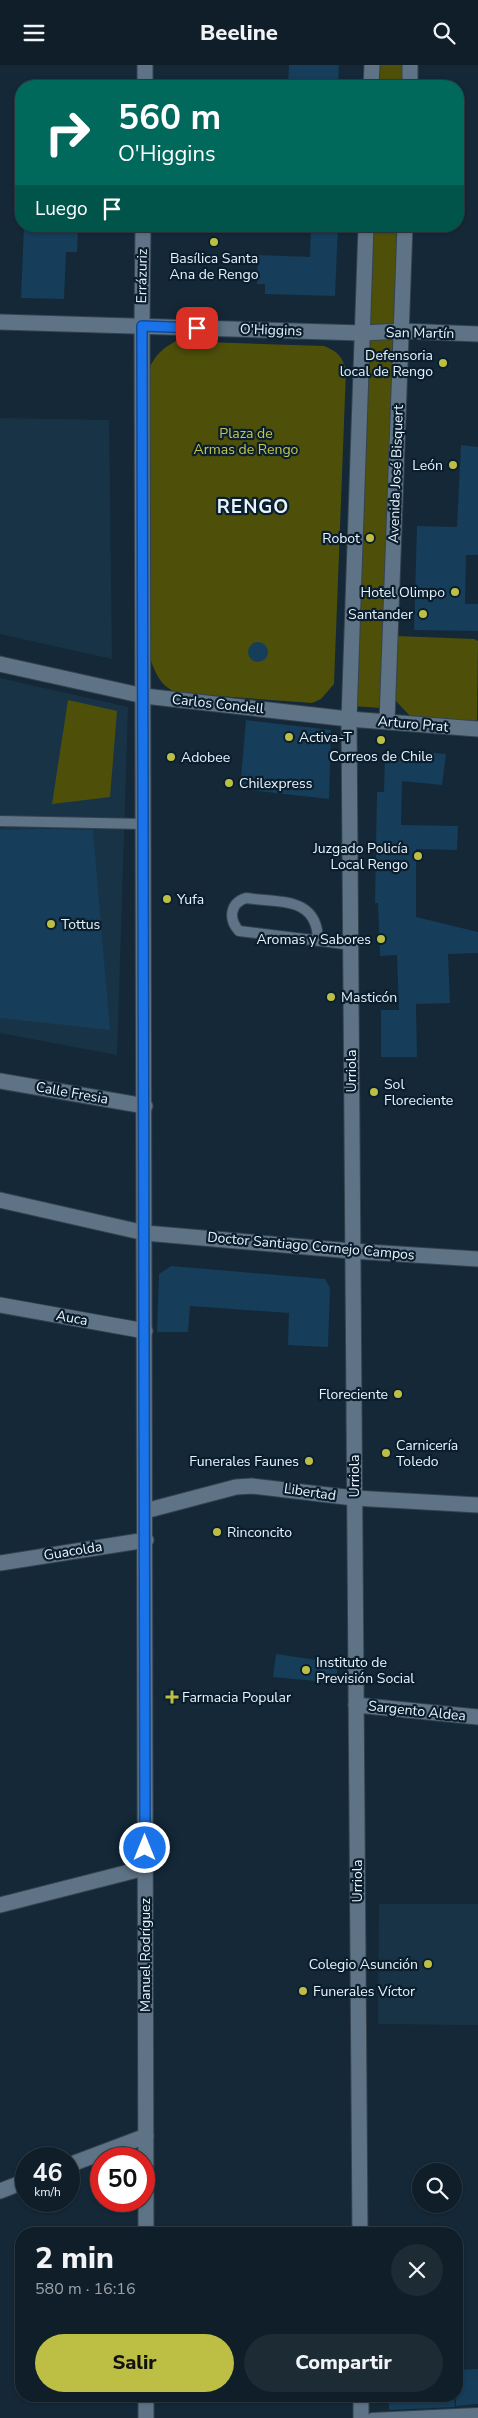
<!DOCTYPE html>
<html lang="es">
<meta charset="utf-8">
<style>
body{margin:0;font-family:"Nunito Sans",sans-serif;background:#1d2b35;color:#f1f3f6;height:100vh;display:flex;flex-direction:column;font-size:19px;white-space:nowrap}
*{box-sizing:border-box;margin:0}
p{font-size:16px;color:#9ba2a8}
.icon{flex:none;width:28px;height:28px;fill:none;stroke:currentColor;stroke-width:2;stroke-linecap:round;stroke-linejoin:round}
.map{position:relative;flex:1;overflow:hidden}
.sheet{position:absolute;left:15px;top:2162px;width:448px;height:175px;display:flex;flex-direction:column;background:#0f1e29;border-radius:20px;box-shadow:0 1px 4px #0004,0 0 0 1px #2f3c46}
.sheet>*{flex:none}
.guide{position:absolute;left:15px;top:15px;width:449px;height:152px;border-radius:20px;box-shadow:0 1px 4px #0004,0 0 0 1px #2f3c46;background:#00695c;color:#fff;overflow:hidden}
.controls{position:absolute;left:412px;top:2098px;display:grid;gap:10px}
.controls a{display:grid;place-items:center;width:50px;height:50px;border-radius:50%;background:#0f1e29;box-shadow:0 1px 4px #0004,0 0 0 1px #2f3c46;font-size:25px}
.speed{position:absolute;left:15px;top:2082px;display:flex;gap:10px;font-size:25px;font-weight:700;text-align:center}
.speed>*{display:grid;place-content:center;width:65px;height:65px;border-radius:50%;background:#0f1e29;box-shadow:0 1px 4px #0004,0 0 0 1px #2f3c46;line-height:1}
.speed small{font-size:12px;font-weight:400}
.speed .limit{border:8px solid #d22;background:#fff;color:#111}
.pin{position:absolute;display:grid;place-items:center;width:42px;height:42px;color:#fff;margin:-21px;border-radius:10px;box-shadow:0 2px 8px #0006}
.me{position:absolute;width:55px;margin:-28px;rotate:0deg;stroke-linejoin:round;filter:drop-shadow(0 0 4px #0008)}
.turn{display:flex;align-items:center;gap:18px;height:105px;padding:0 20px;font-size:22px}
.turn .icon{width:65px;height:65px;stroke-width:2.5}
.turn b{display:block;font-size:35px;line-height:42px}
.then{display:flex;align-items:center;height:48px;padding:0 20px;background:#0003;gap:10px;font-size:19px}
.round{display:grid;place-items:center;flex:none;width:52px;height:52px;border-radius:26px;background:#1d2b35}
.summary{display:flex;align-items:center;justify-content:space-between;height:85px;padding:0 20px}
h1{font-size:30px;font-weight:800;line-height:38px}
.action{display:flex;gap:10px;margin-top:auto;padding:10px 20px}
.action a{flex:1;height:58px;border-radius:30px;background:#bcbf44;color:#111;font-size:20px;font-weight:800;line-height:58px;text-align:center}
.action a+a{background:#1d2b35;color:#f1f3f6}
header{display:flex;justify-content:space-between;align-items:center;height:65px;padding:0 20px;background:#0f1e29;font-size:22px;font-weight:800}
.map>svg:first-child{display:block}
</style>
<header><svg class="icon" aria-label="menu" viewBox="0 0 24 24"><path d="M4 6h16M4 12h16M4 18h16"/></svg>Beeline<svg class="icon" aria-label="search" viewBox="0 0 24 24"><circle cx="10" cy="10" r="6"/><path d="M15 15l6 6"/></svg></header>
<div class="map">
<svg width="478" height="2353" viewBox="0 0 478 2353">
<rect width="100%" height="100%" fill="#142837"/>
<g fill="#193346">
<path d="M 0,353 L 109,355 L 112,594 L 0,569 Z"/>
<path d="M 0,613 L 128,642 L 117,990 L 0,968 Z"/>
<path d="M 379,1839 L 478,1839 L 478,1960 L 378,1959 Z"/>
</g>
<g fill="#4e500a">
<path d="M 376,0 L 405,0 L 404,21 L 376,21 Z"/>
<path d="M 371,161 L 399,161 L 381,643 L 353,641 Z"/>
<path d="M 176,276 L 324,281 C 337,286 342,291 346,305 L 334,619 L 321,634 L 312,638 L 178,628 C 162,622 157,612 151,596 L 149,304 C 155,290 163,283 176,276 Z"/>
<path d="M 396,571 L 474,574 L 478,576 L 477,656 L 411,652 L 395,635 Z"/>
<path d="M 68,635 L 117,646 L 110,732 L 52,739 Z"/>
</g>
<g fill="#163d59">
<path d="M 289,0 L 339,0 L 338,21 L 288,21 Z"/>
<path d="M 24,161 L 78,161 L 77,187 L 66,187 L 64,234 L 21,233 Z"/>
<path d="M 311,161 L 338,161 L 335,231 L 265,229 L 265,219 L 257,219 L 258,190 L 310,192 Z"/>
<path d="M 461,380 L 478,382 L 478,490 L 466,490 L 465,539 L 478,539 L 478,566 L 414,565 L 417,461 L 457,462 Z"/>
<circle cx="258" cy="587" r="10"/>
<path d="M 246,655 L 331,665 L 329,734 L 240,724 Z"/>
<path d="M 424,687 L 446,689 L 442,720 L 402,716 L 401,760 L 458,761 L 457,785 L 416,784 L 416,852 L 478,867 L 478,888 L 448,889 L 450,938 L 416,939 L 417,992 L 381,992 L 381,945 L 399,945 L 397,890 L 380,891 L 378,838 L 375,838 L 377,727 L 384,727 L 385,691 L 423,694 Z"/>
<path d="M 44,764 L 93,765 L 110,965 L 0,953 L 0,765 Z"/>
<path d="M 171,1201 L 325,1214 L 330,1223 L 328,1282 L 288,1280 L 289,1248 L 190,1241 L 188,1267 L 157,1267 L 159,1209 Z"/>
<path d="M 276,1589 L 337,1598 L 337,1618 L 273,1612 Z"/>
<path d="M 478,2304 L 478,2339 L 456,2341 L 456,2305 Z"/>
<path d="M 389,2331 L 454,2331 L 455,2342 L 389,2345 Z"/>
</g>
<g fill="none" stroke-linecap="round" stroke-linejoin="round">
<defs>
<g id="service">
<path d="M 0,756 L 144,759"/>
<path d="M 318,876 C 318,831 279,838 246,833 C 230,838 228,854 239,866 L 337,878 L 350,880"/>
<path d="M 372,2353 L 478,2348"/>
</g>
<g id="minor">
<path d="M 145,21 L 145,0"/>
<path d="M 142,261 L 143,161"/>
<path d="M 0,1016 L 145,1041"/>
<path d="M 0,1135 L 145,1168 L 352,1186 L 478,1194"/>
<path d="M 0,1240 L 145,1266"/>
<path d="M 145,1446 L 236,1422 L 252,1421 L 354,1433 L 478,1440"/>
<path d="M 0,1498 L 146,1475"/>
<path d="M 356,1640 L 478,1652"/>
<path d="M 0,1840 L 145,1803"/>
<path d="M 69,2100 L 146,2071"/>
<path d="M 0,2126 L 26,2116"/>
</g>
<g id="secondary">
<path d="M 371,21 L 372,0"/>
<path d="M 410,21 L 410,0"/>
<path d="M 0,257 L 362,268 L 402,266 L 478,269"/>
<path d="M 142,261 L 146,2169"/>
<path d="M 0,599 L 144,631 L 349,654 L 478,664"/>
<path d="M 387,656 L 405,161"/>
<path d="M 360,2169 L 349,654 L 366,161"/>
<path d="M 146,2331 L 146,2353"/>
<path d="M 361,2331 L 361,2353"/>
</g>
</defs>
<use href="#service" stroke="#34424f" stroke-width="12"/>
<use href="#minor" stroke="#34424f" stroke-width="17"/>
<use href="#secondary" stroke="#34424f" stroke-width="17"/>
<use href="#service" stroke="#5e7486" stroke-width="10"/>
<use href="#minor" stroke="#5e7486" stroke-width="15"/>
<use href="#secondary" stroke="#5e7486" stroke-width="15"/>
</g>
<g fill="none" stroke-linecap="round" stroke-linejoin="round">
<defs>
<path id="route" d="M 145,1783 L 142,261 L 197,263"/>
</defs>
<use href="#route" stroke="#114b97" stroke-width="12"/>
<use href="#route" stroke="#1a73e8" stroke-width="9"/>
</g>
<g fill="#bcbf44" stroke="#0b1e2d" stroke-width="2">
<circle cx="214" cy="177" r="5"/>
<circle cx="443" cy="298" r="5"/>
<circle cx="453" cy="400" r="5"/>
<circle cx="370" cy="473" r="5"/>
<circle cx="455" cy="527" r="5"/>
<circle cx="423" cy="549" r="5"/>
<circle cx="289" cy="672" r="5"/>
<circle cx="381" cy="675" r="5"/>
<circle cx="171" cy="692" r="5"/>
<circle cx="229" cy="718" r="5"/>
<circle cx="418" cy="791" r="5"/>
<circle cx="167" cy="834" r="5"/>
<circle cx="51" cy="859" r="5"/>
<circle cx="381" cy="874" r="5"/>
<circle cx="331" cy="932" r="5"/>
<circle cx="374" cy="1027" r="5"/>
<circle cx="398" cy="1329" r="5"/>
<circle cx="386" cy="1388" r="5"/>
<circle cx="309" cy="1396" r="5"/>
<circle cx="217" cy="1467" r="5"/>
<circle cx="306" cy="1605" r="5"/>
<path d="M169.5 1624.5h5v5h5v5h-5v5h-5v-5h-5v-5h5z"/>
<circle cx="428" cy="1899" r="5"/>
<circle cx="303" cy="1926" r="5"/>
</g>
<g text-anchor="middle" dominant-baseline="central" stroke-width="4.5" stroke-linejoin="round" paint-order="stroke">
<g font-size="14" fill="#e7f3fd" stroke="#0b1e2d" text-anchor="start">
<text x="214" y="193" text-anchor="middle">Basílica Santa<tspan x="214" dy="16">Ana de Rengo</tspan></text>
<text x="433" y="290" text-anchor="end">Defensoria<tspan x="433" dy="16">local de Rengo</tspan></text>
<text x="443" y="400" text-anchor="end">León</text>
<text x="360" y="473" text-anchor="end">Robot</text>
<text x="445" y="527" text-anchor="end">Hotel Olimpo</text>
<text x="413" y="549" text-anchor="end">Santander</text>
<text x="299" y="672">Activa-T</text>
<text x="381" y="691" text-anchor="middle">Correos de Chile</text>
<text x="181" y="692">Adobee</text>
<text x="239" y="718">Chilexpress</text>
<text x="408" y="783" text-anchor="end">Juzgado Policía<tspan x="408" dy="16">Local Rengo</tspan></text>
<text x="177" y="834">Yufa</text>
<text x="61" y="859">Tottus</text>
<text x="371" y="874" text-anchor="end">Aromas y Sabores</text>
<text x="341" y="932">Masticón</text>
<text x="384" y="1019">Sol<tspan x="384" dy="16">Floreciente</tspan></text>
<text x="388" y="1329" text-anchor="end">Floreciente</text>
<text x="396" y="1380">Carnicería<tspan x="396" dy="16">Toledo</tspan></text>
<text x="299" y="1396" text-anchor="end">Funerales Faunes</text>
<text x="227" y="1467">Rinconcito</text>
<text x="316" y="1597">Instituto de<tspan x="316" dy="16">Previsión Social</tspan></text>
<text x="182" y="1632">Farmacia Popular</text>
<text x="418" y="1899" text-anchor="end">Colegio Asunción</text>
<text x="313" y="1926">Funerales Víctor</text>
</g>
<g font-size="14" fill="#e7f3fd" stroke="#0b1e2d">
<text transform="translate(142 211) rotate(-89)">Errázuriz</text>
<text transform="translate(271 265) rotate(2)">O'Higgins</text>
<text transform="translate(420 268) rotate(1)">San Martín</text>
<text transform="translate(396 409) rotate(-88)">Avenida José Bisquert</text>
<text transform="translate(218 639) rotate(6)">Carlos Condell</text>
<text transform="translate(413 659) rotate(5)">Arturo Prat</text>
<text transform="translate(351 1006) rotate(-90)">Urriola</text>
<text transform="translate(72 1028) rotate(10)">Calle Fresia</text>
<text transform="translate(311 1181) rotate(5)">Doctor Santiago Cornejo Campos</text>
<text transform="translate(72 1253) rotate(10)">Auca</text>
<text transform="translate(354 1411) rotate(-90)">Urriola</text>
<text transform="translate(310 1427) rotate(8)">Libertad</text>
<text transform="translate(73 1486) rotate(-9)">Guacolda</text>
<text transform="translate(417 1646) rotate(6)">Sargento Aldea</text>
<text transform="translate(357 1816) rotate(-90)">Urriola</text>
<text transform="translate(145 1890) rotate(-90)">Manuel Rodríguez</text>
</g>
<g font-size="14" fill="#c3c651" stroke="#0b1e2d">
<text x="246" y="368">Plaza de<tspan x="246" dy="16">Armas de Rengo</tspan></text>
</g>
<g font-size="19" font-weight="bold" letter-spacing="1" fill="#e7f3fd" stroke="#0b1e2d">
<text x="253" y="442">RENGO</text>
</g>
</g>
</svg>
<div class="controls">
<a><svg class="icon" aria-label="search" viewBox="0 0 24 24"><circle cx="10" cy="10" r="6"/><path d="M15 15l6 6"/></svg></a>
</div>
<div class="speed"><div>46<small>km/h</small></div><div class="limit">50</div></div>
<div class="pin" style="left:197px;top:263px;background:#d93025"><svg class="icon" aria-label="arrive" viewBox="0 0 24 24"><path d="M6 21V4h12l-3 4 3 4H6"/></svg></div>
<svg class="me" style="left:145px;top:1783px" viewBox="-20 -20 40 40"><circle r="17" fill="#1a73e8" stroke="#fff" stroke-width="3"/><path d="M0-11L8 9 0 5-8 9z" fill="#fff"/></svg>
<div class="guide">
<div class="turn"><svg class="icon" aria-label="right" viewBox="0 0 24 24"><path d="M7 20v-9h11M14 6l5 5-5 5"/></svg><div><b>560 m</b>O'Higgins</div></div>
<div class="then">Luego<svg class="icon" aria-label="arrive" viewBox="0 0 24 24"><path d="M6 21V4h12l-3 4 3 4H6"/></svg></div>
</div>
<section class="sheet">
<div class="summary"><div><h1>2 min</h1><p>580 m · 16:16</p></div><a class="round"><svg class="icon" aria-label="close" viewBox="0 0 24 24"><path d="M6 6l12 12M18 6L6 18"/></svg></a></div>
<div class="action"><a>Salir</a><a>Compartir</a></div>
</section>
</div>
